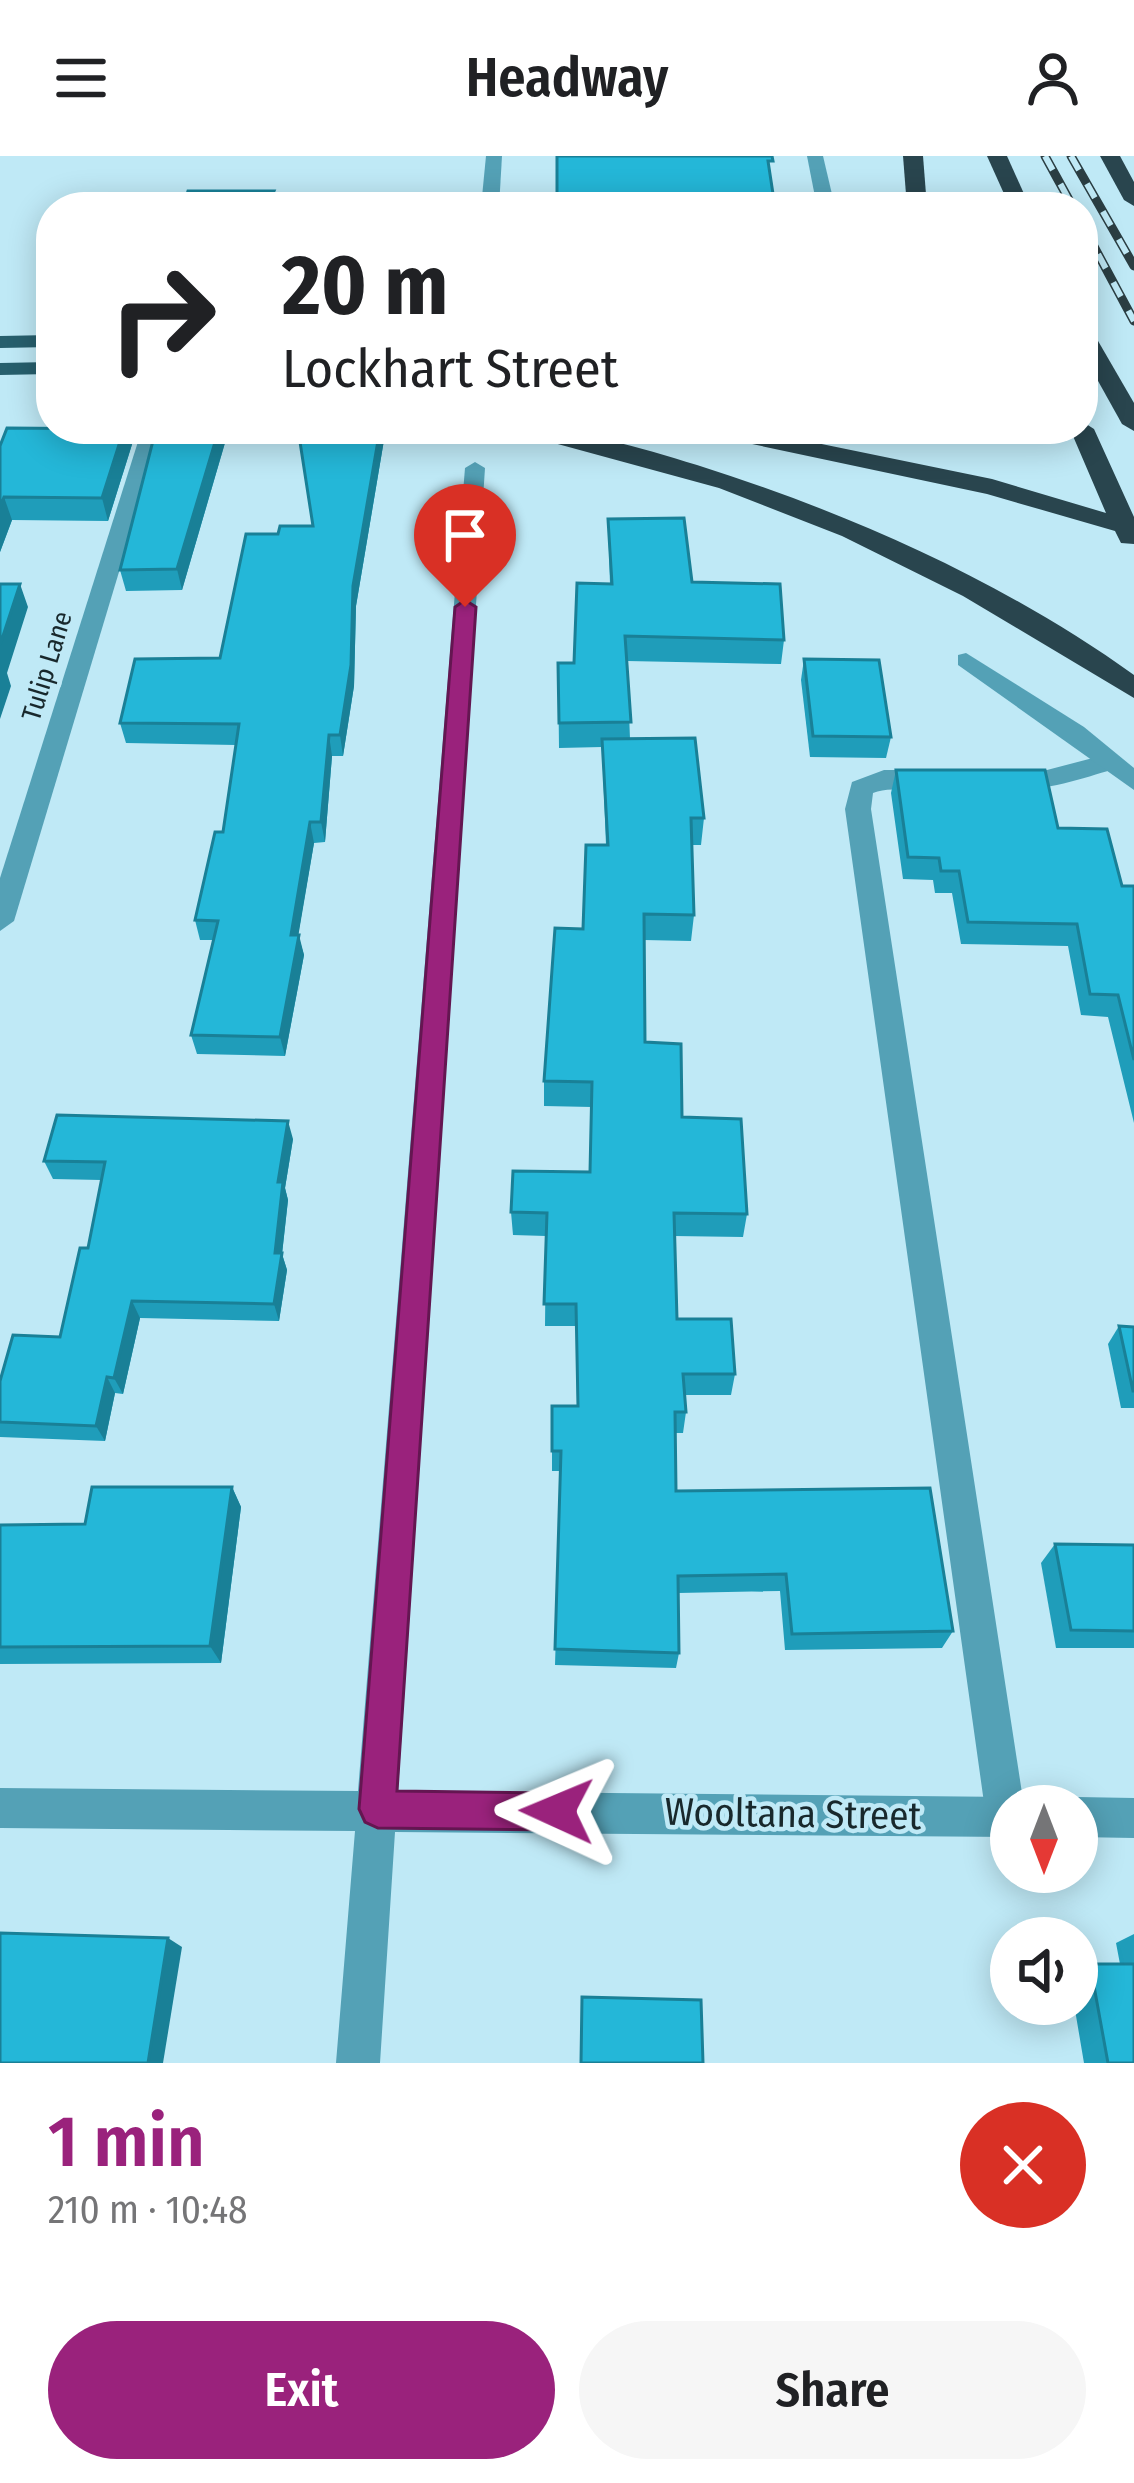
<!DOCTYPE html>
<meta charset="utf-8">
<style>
body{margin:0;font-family:"Fira Sans Condensed",sans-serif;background:#f6f6f6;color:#202124;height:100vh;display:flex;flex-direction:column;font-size:45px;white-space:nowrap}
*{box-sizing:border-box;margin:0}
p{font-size:39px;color:#757577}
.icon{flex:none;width:66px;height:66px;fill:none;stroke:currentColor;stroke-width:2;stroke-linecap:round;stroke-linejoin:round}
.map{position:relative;height:1907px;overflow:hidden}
.sheet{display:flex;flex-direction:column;background:#fff;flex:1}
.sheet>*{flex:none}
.hud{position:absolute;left:36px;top:36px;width:1062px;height:252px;border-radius:48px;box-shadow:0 6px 30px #0003;background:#fff;color:#202124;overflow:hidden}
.needle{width:78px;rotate:180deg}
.buttons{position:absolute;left:990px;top:1629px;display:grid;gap:24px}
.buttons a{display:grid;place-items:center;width:108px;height:108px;border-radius:50%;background:#fff;box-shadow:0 6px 30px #0003;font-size:60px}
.pin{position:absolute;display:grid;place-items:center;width:102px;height:102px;color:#fff;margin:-123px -51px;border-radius:50% 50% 50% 0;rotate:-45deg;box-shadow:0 0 12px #0007}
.pin .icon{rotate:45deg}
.me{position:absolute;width:132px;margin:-66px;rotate:271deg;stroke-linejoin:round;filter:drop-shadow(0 0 9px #0008)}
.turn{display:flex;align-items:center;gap:42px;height:252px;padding:0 48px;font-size:54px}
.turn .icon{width:156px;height:156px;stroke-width:2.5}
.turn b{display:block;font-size:84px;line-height:102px}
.round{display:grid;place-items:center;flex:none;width:126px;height:126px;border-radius:63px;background:#f6f6f6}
.overview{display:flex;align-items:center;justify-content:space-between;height:204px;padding:0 48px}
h1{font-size:72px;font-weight:600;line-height:90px;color:#9a227c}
.primary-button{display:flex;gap:24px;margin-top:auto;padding:24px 48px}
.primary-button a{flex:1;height:138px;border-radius:72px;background:#9a227c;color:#fff;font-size:48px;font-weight:600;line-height:138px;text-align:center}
.primary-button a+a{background:#f6f6f6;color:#202124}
header{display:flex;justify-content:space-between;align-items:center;height:156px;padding:0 48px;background:#fff;font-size:54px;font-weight:600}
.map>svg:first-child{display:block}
</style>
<header><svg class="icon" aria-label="menu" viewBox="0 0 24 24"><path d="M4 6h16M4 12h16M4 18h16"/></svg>Headway<svg class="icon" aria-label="person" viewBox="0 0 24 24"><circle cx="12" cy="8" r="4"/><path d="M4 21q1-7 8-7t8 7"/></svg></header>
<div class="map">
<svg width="1134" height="1907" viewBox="0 0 1134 1907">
<rect width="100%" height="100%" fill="#bfe9f6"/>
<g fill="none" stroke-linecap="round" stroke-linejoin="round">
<g fill="#54a1b6" fill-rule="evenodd">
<path d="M 142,273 L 162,273 L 14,765 L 0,775 L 0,722 Z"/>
<path d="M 1112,597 L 1124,605 L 1121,611 C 1091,619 1018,648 994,623 L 1007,614 L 1047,614 Z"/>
<path d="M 884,614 L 935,614 L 948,623 C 930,640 897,628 873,637 L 871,653 L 1024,1650 L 1011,1650 L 1011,1679 L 1006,1681 L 992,1675 L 986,1661 L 845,653 L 852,626 Z"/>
</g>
<g fill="#54a1b6" fill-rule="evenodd">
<path d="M 486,0 L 502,0 L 499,51 L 481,51 Z"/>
<path d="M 807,0 L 823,0 L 835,51 L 817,51 Z"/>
<path d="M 475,306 L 485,312 L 398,1635 L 1011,1641 L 1027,1650 L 1011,1650 L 1011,1681 L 395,1676 L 380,1907 L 336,1907 L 355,1675 L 0,1672 L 0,1632 L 358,1635 L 465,312 Z"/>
<path d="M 966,497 L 1084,571 L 1134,612 L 1134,634 L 958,509 L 958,499 Z"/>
<path d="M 1077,1641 L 1134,1642 L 1134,1682 L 1077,1681 L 1077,1650 L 1061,1650 Z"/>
</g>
<g fill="#275f6d" fill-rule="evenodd">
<path d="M 51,179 L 51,191 L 0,192 L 0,180 Z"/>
<path d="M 51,206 L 51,218 L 0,219 L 0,207 Z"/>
</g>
<g fill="#29454e" fill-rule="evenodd">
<path d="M 903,0 L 923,0 L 927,51 L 907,51 Z"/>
<path d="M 987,0 L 1007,0 L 1030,51 L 1010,51 Z"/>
<path d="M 1100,0 L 1120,0 L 1134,26 L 1134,50 L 1124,44 Z"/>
<path d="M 1083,171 L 1094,178 L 1134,247 L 1134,275 L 1122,268 L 1083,198 Z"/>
<path d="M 1083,266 L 1094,273 L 1134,361 L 1134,388 L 1121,387 L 1115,375 L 987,338 L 714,280 L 702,273 L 749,273 L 992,323 L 1106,357 L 1070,273 L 1083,273 Z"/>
<path d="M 518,273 C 580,273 638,291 697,309 C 849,357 1003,425 1134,519 L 1134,542 L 963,440 L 842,380 L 719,332 L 521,278 Z"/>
</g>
<defs>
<g id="rail">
<path d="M 1045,0 L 1073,51"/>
<path d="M 1071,0 L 1134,110"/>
<path d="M 1083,70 L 1134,165"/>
</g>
</defs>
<use href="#rail" stroke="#2b3e43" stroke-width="9"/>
<use href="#rail" stroke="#bfe9f6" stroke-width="6" stroke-dasharray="16" stroke-linecap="butt"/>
</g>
<g fill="#1f9dba">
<path d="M 156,273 L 229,273 L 182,434 L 126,435 L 120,414 Z"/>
<path d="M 298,273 L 382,273 L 384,284 L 356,450 L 354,530 L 343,600 L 332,600 L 325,686 L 314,687 L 298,779 L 304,799 L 285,900 L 197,898 L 191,879 L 213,784 L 200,784 L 195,764 L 223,676 L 236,589 L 126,587 L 120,567 L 220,502 L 278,378 L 313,370 Z"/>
<path d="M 134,282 L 108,365 L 12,364 L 0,396 L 0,290 Z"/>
<path d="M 608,363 L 692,426 L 784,484 L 781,508 L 627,505 L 630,583 L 704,662 L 701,689 L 692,689 L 694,759 L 691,785 L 644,784 L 645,886 L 682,961 L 747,1058 L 743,1081 L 674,1080 L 677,1163 L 735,1218 L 731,1239 L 685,1239 L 686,1256 L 683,1277 L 675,1277 L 676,1335 L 953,1475 L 942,1492 L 785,1494 L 780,1435 L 678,1437 L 679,1497 L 676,1512 L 555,1509 L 561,1315 L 552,1315 L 552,1250 L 577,1250 L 576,1170 L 545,1170 L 546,1080 L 513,1079 L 511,1056 L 590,1016 L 592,951 L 544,950 L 544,925 L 606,689 L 602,591 L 559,592 L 558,507 L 574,507 L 610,428 Z"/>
<path d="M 804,503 L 891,581 L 886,602 L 810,601 L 801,524 Z"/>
<path d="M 896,614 L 1058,672 L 1122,730 L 1134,730 L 1134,967 L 1108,861 L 1081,859 L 1068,790 L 961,788 L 952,737 L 935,737 L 933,724 L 903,723 L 891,637 Z"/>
<path d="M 293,983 L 285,1032 L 288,1044 L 282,1098 L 287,1114 L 279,1165 L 140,1162 L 123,1238 L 115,1237 L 105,1285 L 0,1281 L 0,1225 L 60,1181 L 88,1092 L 101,1024 L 53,1023 L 44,1005 Z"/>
<path d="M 1119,1170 L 1134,1171 L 1134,1252 L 1121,1252 L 1108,1188 Z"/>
<path d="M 232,1331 L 241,1351 L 221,1507 L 0,1508 L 0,1369 L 85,1368 Z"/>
<path d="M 1055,1388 L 1134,1389 L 1134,1492 L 1056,1492 L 1041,1407 Z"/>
<path d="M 1134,1778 L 1134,1907 L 1084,1907 L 1074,1848 L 1077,1848 L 1077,1814 L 1090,1808 L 1120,1808 L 1116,1787 Z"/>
</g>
<g fill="#198097">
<path d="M 124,273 L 132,273 L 134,282 L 108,365 L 102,342 Z"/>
<path d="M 219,273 L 229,273 L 182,434 L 177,413 Z"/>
<path d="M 380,273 L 382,273 L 384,284 L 356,450 L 354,530 L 343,600 L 340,579 L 353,430 Z"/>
<path d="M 4,341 L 12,364 L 0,396 L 0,352 Z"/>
<path d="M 20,428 L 28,451 L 7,517 L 11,530 L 0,563 L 0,489 Z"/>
<path d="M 329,579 L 332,600 L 325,686 L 321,666 Z"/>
<path d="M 310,666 L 314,687 L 295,799 L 291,779 Z"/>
<path d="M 299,779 L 304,799 L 285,900 L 280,881 Z"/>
<path d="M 288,965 L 293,983 L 285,1032 L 288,1044 L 282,1098 L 287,1114 L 279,1165 L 274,1148 L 278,1026 Z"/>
<path d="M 132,1145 L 140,1162 L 123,1238 L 114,1222 Z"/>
<path d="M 107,1221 L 115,1237 L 105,1285 L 96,1270 Z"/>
<path d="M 232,1331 L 241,1351 L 221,1507 L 210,1490 Z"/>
<path d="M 168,1782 L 182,1791 L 163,1907 L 148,1907 Z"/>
</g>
<g fill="#24b7d8" stroke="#198097" stroke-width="3">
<path d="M 557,0 L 772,0 L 773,5 L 768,5 L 775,51 L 557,51 Z"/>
<path d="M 188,35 L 274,35 L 270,44 L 336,44 L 335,51 L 183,51 Z"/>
<path d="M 7,272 L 124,273 L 102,342 L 4,341 L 0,352 L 0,290 Z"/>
<path d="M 156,273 L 219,273 L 177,413 L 120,414 Z"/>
<path d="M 298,273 L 380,273 L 353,430 L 351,509 L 340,579 L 329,579 L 321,666 L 310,666 L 291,779 L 299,779 L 280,881 L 191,879 L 218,765 L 195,764 L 215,676 L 223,676 L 239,568 L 120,567 L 135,503 L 220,502 L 246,378 L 278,378 L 280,370 L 313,370 Z"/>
<path d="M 684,362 L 692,426 L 780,428 L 784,484 L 625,480 L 631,566 L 559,567 L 558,507 L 574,507 L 577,427 L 612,428 L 608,363 Z"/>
<path d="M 0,428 L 20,428 L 0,489 Z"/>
<path d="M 804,503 L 879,504 L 891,581 L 813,580 Z"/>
<path d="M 695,582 L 704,662 L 691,662 L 694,759 L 644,758 L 645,886 L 681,888 L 682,961 L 741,963 L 747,1058 L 674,1057 L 677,1163 L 731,1163 L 735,1218 L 683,1218 L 686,1256 L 675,1256 L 676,1335 L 930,1332 L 953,1475 L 792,1478 L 786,1418 L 678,1420 L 679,1497 L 555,1493 L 561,1295 L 552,1295 L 552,1250 L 578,1250 L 576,1148 L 544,1148 L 547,1057 L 511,1056 L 513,1015 L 590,1016 L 592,926 L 544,925 L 555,772 L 583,773 L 586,689 L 608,689 L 602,583 Z"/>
<path d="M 896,614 L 1045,614 L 1058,672 L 1107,673 L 1122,730 L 1134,730 L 1134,904 L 1118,839 L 1090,838 L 1077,768 L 968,766 L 959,715 L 941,715 L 939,702 L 908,701 Z"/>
<path d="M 57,959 L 288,965 L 278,1026 L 283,1026 L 275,1097 L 282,1097 L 274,1148 L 132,1145 L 114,1222 L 107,1221 L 96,1270 L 0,1266 L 0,1225 L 13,1179 L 60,1181 L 80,1092 L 88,1092 L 105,1006 L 44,1005 Z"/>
<path d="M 1119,1170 L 1134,1171 L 1134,1235 L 1133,1235 Z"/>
<path d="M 92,1331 L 232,1331 L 210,1490 L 0,1491 L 0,1369 L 85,1368 Z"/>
<path d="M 1055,1388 L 1134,1389 L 1134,1475 L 1071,1474 Z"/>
<path d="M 0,1777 L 168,1782 L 148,1907 L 0,1907 Z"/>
<path d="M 1090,1808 L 1134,1808 L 1134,1907 L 1108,1907 Z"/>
<path d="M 582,1841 L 701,1844 L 703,1907 L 581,1907 Z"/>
</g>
<path fill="#9a227c" stroke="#641651" stroke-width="3" d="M 465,444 L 476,451 L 397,1635 L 557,1637 L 570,1643 L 575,1655 L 570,1668 L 557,1674 L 378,1672 L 365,1666 L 359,1653 L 455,451 Z"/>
<g text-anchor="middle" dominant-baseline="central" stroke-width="9" stroke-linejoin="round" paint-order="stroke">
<g font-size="27" fill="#18282c" stroke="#bfe9f6">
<text transform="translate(47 510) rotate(-73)">Tulip Lane</text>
</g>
<g font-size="39" fill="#18282c" stroke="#bfe9f6">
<text transform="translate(793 1658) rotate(1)">Wooltana Street</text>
</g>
</g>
</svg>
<div class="buttons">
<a><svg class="needle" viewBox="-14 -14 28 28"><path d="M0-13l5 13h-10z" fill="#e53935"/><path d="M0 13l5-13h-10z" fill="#757577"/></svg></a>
<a><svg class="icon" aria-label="sound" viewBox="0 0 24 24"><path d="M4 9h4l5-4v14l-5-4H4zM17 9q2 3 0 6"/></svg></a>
</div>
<div class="pin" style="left:465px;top:451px;background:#d93025"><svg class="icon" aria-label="arrive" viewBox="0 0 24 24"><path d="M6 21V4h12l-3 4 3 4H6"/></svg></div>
<svg class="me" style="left:557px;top:1655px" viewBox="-20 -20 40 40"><path d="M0-17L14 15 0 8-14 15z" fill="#9a227c" stroke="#fff" stroke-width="4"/></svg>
<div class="hud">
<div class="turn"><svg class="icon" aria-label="right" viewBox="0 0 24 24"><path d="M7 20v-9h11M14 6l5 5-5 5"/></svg><div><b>20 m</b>Lockhart Street</div></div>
</div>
</div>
<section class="sheet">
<div class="overview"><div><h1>1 min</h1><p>210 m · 10:48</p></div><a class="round" style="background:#d93025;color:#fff"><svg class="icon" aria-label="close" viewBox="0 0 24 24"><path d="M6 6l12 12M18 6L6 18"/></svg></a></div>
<div class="primary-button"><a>Exit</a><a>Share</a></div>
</section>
